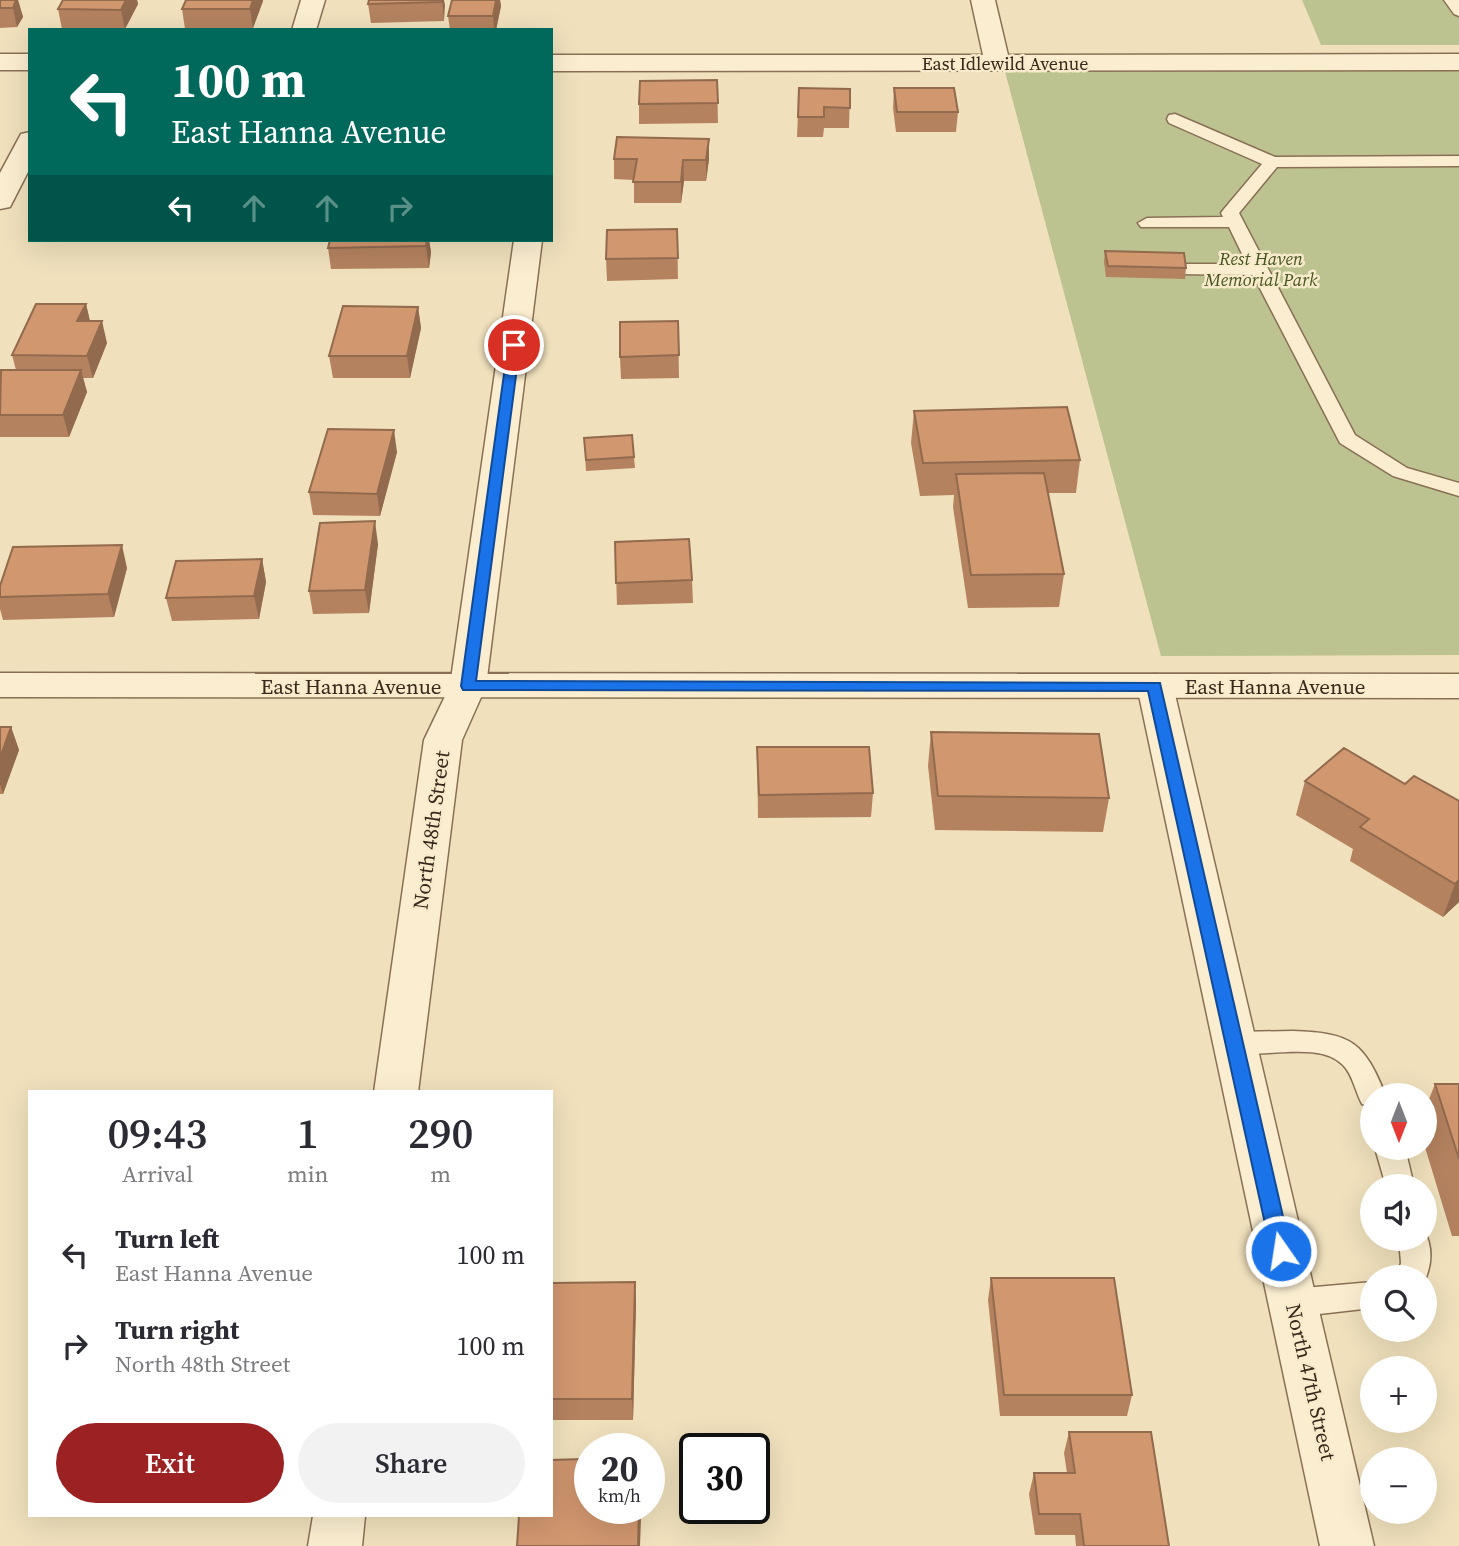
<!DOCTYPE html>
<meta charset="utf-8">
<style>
body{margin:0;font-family:"Source Serif 4",serif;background:#f2f2f3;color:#2b2b33;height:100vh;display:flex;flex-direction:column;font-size:26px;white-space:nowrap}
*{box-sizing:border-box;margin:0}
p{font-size:23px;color:#7c7c81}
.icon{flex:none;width:38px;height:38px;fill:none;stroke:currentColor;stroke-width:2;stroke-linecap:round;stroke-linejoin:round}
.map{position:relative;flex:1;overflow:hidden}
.panel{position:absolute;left:28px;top:1090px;width:525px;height:427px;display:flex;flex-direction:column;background:#fff;border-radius:0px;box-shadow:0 7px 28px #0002}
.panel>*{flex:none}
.banner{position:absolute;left:28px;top:28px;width:525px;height:214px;border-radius:0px;box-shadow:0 7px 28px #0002;background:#00695c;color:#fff;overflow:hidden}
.needle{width:46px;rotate:180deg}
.fabs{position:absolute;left:1360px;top:1083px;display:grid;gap:14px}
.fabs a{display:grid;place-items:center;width:77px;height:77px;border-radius:50%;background:#fff;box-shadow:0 7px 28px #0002;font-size:35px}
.speed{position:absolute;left:574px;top:1433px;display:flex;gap:14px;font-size:35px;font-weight:700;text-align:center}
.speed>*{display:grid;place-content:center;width:91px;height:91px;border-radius:50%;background:#fff;box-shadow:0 7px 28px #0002;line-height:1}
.speed small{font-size:18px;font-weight:400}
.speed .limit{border:4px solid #111;border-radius:10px;background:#fff;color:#111}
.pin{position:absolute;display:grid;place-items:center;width:60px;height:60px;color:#fff;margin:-30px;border:4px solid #fff;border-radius:50%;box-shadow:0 2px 7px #0007}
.me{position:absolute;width:77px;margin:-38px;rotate:347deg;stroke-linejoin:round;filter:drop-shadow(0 0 5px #0008)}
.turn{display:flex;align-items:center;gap:24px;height:147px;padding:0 28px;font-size:32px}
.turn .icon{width:91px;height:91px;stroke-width:2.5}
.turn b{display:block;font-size:49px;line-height:60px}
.lanes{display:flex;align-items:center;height:66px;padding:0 28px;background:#0003;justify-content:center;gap:35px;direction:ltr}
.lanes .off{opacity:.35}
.eta{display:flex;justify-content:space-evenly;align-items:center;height:119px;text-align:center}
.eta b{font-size:42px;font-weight:600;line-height:49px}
.action{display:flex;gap:14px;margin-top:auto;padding:14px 28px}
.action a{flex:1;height:80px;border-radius:42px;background:#9c2123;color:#fff;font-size:28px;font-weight:600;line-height:80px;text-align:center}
.action a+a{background:#f2f2f3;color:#2b2b33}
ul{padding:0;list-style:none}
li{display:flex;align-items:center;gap:21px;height:91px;padding:0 28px}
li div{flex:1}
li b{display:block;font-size:26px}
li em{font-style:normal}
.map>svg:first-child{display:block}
</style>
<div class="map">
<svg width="1459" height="1546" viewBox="0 0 1459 1546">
<rect width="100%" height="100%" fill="#f0e0bc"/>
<g fill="#bdc390">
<path d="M 1302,0 L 1459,0 L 1459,45 L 1321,45 Z"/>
<path d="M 1004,68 L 1459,70 L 1459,655 L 1161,656 Z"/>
</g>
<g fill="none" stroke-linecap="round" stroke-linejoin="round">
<defs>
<g id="service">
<path d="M 1444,0 L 1459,0 L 1459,16 L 1454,14 Z"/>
<path d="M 1175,114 L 1275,157 L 1459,156 L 1459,166 L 1277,167 L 1239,213 L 1355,435 L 1407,468 L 1459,483 L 1459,496 L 1393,476 L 1340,443 L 1253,275 L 1177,274 L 1175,270 L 1184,264 L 1247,264 L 1229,227 L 1141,227 L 1138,223 L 1147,218 L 1223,217 L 1221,213 L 1224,209 L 1262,164 L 1169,123 L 1167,119 L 1169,115 Z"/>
<path d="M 1293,1031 C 1352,1033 1364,1042 1386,1096 L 1372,1096 L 1372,1107 L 1362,1104 C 1355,1091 1353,1075 1343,1065 C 1318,1039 1256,1061 1224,1051 L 1220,1043 L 1224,1035 L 1234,1032 Z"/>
<path d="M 1375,1148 L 1405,1148 L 1414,1186 L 1386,1186 Z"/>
<path d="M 1424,1230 C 1433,1247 1432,1265 1424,1282 L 1424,1278 L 1396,1278 L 1401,1263 L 1399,1239 L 1424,1239 Z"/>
<path d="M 1372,1282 L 1372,1308 L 1293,1317 L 1282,1313 L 1278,1303 L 1282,1293 L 1293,1289 Z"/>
</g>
<g id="minor">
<path d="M 301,0 L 325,0 L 316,30 L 292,30 Z"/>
<path d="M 971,0 L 995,0 L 1008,55 L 1459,54 L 1459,70 L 551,71 L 551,55 L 983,55 Z"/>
<rect x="0" y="54" width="30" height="16"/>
<path d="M 30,132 L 30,168 L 10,207 L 0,209 L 0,173 L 21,134 Z"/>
<path d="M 514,240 L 542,240 L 486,686 L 462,740 L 418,1092 L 374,1092 L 424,740 L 450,686 Z"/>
<path d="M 1155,674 L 1168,677 L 1173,686 L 1374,1546 L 1320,1546 L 1137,686 L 1142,677 Z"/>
<path d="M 313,1516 L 365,1516 L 362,1546 L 308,1546 Z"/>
</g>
<path id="tertiary" d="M 0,673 L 1459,674 L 1459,698 L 0,697 Z"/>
</defs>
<use href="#service" stroke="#897055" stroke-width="3"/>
<use href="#minor" stroke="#897055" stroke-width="3"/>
<use href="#tertiary" stroke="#897055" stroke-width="3"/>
<use href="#service" fill="#fbeed0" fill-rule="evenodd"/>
<use href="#minor" fill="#fbeed0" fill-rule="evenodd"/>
<use href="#tertiary" fill="#fbeed0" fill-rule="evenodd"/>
</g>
<g fill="#b4825f">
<path d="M 0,0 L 18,0 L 23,17 L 17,27 L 0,28 Z"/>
<path d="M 63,0 L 137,0 L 138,4 L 125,29 L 62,29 L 58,9 Z"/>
<path d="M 186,0 L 263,0 L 263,1 L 253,28 L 185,29 L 182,9 Z"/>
<path d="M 369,0 L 444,0 L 444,21 L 371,23 L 368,4 Z"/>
<path d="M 452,0 L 500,0 L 501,6 L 496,30 L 450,30 L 448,16 Z"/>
<path d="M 717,80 L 718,123 L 639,124 L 639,104 Z"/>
<path d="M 799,88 L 850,89 L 849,128 L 824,128 L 823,137 L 797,137 Z"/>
<path d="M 894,88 L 958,112 L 956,132 L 896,132 L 893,108 Z"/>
<path d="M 709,139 L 709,159 L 706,181 L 684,181 L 681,203 L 634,203 L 634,180 L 614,179 L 614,159 Z"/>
<path d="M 677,229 L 678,279 L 607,281 L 606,259 Z"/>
<path d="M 429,240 L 431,252 L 429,268 L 331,269 L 328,248 Z"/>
<path d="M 1105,251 L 1186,268 L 1185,279 L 1106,277 L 1104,262 Z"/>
<path d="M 86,304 L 90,321 L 107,343 L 93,378 L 83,378 L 87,392 L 69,437 L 0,437 L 0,371 L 16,370 L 12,355 Z"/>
<path d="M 418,307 L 421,328 L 410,378 L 333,378 L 329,356 Z"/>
<path d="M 678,321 L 679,378 L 621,379 L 620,357 Z"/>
<path d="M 914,411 L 1080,460 L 1076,493 L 1048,493 L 1064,574 L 1059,607 L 968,608 L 953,507 L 954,495 L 920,496 L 911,443 Z"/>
<path d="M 584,438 L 634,457 L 635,468 L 586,471 Z"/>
<path d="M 397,452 L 380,516 L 313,515 L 309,492 Z"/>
<path d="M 615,542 L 692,580 L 693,603 L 617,605 Z"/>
<path d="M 378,544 L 369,613 L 313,614 L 309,591 Z"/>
<path d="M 262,559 L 266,582 L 259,619 L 172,621 L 166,598 Z"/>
<path d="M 127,568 L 114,617 L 3,620 L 0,609 L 0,586 Z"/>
<path d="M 0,727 L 11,727 L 19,750 L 3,794 L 0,794 Z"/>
<path d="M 931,732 L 1109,798 L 1103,832 L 935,830 L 928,766 Z"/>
<path d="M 757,747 L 873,793 L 871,817 L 758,818 Z"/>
<path d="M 1305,781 L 1405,784 L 1459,801 L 1459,902 L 1443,917 L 1350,861 L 1353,849 L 1296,815 Z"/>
<path d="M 1435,1084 L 1459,1084 L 1459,1236 L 1452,1236 L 1424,1144 L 1424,1112 Z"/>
<path d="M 991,1278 L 1132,1395 L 1127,1416 L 1000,1416 L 988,1300 Z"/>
<path d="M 635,1282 L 636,1304 L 633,1420 L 551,1420 L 551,1283 Z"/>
<path d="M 1069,1432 L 1169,1546 L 1076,1546 L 1075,1535 L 1035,1535 L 1029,1494 L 1034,1473 L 1067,1473 L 1064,1453 Z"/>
</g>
<g fill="#926a4e">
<path d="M 16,0 L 18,0 L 23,17 L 17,27 L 13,8 Z"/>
<path d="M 126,0 L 137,0 L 138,4 L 125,29 L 121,10 Z"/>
<path d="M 253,0 L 263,0 L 263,1 L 253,28 L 250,9 Z"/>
<path d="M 442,0 L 444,0 L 445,5 L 444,21 Z"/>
<path d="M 496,0 L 500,0 L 501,6 L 496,30 L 494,30 L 493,16 Z"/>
<path d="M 709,139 L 709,159 L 706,181 L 706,160 Z"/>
<path d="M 683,160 L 684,181 L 681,203 L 681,182 Z"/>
<path d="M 427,240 L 429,240 L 431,252 L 429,268 L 426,246 Z"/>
<path d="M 86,304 L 91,326 L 77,321 Z"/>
<path d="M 418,307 L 421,328 L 410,378 L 407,356 Z"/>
<path d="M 102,321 L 107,343 L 93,378 L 87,356 Z"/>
<path d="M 81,370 L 87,392 L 69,437 L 63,415 Z"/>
<path d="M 394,430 L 397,452 L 380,516 L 377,494 Z"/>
<path d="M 375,521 L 378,544 L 369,613 L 365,590 Z"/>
<path d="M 122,545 L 127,568 L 114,617 L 108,594 Z"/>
<path d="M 262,559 L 266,582 L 259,619 L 254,596 Z"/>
<path d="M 11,727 L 19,750 L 3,794 L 0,784 L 0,758 Z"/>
<path d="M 1459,880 L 1459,902 L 1443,917 L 1455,884 Z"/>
<path d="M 635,1282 L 636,1304 L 633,1420 L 632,1399 Z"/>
<path d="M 582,1459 L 584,1480 L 582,1520 L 580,1499 Z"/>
<path d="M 639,1508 L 640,1508 L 641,1519 L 640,1546 L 638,1546 Z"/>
</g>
<g fill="#d1976f" stroke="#926a4e" stroke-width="2">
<path d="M 0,0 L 16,0 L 13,8 L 0,8 Z"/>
<path d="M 63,0 L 126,0 L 121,10 L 58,9 Z"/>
<path d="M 186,0 L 253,0 L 250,9 L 182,9 Z"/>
<path d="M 369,0 L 442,0 L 442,2 L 368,4 Z"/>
<path d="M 452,0 L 496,0 L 493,16 L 448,16 Z"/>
<path d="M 717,80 L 718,103 L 639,104 L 640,81 Z"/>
<path d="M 799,88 L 850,89 L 850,108 L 824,107 L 824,117 L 798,117 Z"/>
<path d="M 894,88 L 954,88 L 958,112 L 897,112 Z"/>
<path d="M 617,137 L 709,139 L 706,160 L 683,160 L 681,182 L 633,182 L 637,159 L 614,159 Z"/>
<path d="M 677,229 L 678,258 L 606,259 L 607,230 Z"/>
<path d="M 330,240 L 427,240 L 426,246 L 328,248 Z"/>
<path d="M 1105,251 L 1184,253 L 1186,268 L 1108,266 Z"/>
<path d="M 36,304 L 86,304 L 77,321 L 102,321 L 87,356 L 12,355 Z"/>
<path d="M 343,306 L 418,307 L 407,356 L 329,356 Z"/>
<path d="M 678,321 L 679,355 L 620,357 L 620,322 Z"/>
<path d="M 1,370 L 81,370 L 63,415 L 0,415 Z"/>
<path d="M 1067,407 L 1080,460 L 923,463 L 914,411 Z"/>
<path d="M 328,429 L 394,430 L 377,494 L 309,492 Z"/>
<path d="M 632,435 L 634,457 L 586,460 L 584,438 Z"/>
<path d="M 1044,473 L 1064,574 L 971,575 L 956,474 Z"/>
<path d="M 375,521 L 365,590 L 309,591 L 320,523 Z"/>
<path d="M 689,539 L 692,580 L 616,583 L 615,542 Z"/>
<path d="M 122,545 L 108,594 L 0,597 L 0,586 L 13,547 Z"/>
<path d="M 262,559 L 254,596 L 166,598 L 176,561 Z"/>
<path d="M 0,727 L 11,727 L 0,758 Z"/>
<path d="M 931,732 L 1099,734 L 1109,798 L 938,796 Z"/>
<path d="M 757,747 L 869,747 L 873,793 L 759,795 Z"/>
<path d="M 1344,748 L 1405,784 L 1414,776 L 1459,801 L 1459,880 L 1455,884 L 1360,827 L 1369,819 L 1305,781 Z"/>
<path d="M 1435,1084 L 1459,1084 L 1459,1159 Z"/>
<path d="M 991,1278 L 1114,1278 L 1132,1395 L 1004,1395 Z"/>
<path d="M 635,1282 L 632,1399 L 551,1399 L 551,1283 Z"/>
<path d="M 1069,1432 L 1151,1432 L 1169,1546 L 1084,1546 L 1080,1514 L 1039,1514 L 1034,1473 L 1075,1473 Z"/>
<path d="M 582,1459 L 580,1499 L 590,1499 L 590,1508 L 639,1508 L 638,1546 L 517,1546 L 519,1516 L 551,1516 L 551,1460 Z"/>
</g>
<path fill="#1a73e8" stroke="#114b97" stroke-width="2" d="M 514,341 L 520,345 L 476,681 L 1160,683 L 1291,1251 L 1288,1257 L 1281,1259 L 1274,1257 L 1271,1251 L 1148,691 L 463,690 L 461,686 L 508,345 Z"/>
<g text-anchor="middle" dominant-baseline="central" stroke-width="5" stroke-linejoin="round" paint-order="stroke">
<g font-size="18" fill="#37281b" stroke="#f7ebcc">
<text x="1005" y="63">East Idlewild Avenue</text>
</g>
<g font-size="18" font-style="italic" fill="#485520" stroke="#f7ebcc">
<text x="1261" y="258">Rest Haven<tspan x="1261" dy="21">Memorial Park</tspan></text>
</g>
<g font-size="21" fill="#37281b" stroke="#f7ebcc">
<text x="351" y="686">East Hanna Avenue</text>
<text x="1275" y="686">East Hanna Avenue</text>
<text transform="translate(431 830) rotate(-82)">North 48th Street</text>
<text transform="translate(1311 1382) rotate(77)">North 47th Street</text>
</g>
</g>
</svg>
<div class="fabs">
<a><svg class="needle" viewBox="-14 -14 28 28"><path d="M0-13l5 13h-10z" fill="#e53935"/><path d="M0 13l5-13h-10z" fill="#7c7c81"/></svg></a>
<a><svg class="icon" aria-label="sound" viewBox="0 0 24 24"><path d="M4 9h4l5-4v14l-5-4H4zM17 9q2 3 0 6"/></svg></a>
<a><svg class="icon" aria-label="search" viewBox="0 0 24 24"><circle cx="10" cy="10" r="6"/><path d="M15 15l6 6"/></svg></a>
<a>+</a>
<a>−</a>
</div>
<div class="speed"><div>20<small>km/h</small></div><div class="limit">30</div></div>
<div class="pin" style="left:514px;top:345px;background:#d93025"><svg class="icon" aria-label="arrive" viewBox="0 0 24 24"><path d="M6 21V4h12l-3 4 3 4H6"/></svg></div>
<svg class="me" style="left:1281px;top:1251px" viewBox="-20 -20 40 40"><circle r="17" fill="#1a73e8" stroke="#fff" stroke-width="3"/><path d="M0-11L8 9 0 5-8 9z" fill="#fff"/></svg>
<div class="banner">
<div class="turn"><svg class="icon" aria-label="left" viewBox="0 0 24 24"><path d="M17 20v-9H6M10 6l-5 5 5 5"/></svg><div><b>100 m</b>East Hanna Avenue</div></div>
<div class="lanes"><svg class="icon" aria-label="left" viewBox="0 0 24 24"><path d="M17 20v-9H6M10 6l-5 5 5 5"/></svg><svg class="icon off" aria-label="ahead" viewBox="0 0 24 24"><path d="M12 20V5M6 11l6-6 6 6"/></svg><svg class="icon off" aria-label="ahead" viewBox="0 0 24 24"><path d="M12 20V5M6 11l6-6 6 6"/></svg><svg class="icon off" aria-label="right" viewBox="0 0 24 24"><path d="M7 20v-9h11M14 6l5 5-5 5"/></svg></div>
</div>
<section class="panel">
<div class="eta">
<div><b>09:43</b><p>Arrival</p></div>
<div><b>1</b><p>min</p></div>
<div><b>290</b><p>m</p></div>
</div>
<ul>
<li><svg class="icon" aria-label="left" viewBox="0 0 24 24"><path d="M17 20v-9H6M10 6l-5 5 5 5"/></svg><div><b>Turn left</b><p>East Hanna Avenue</p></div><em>100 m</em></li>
<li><svg class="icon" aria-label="right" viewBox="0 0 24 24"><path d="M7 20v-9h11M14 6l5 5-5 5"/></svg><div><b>Turn right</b><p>North 48th Street</p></div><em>100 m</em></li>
</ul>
<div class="action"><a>Exit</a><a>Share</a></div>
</section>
</div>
